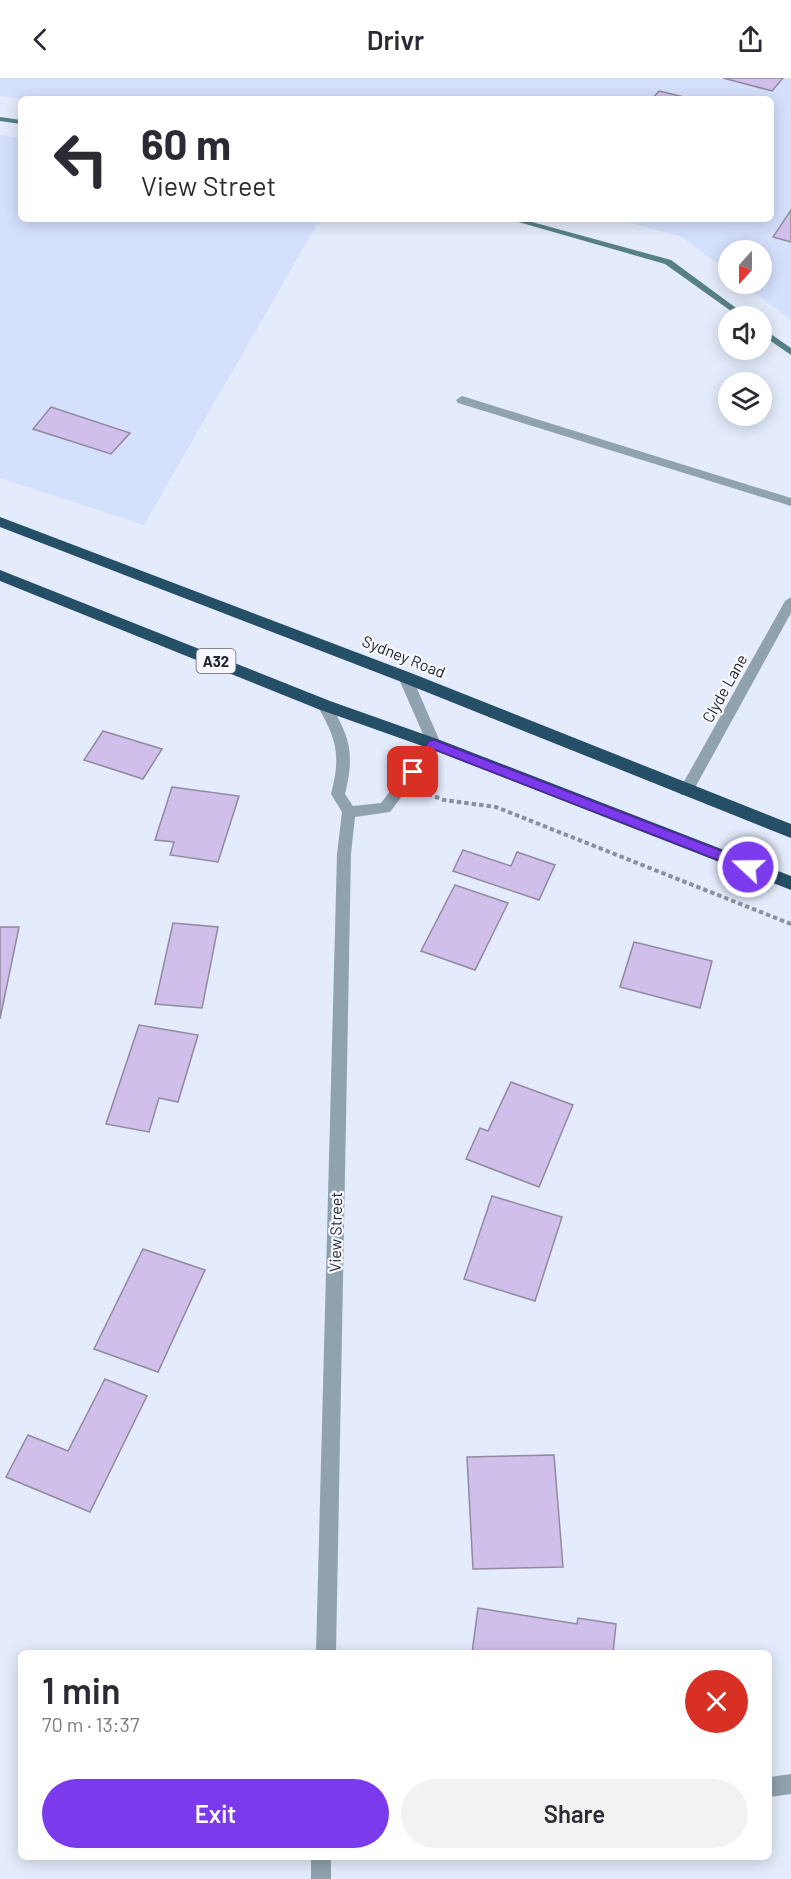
<!DOCTYPE html>
<meta charset="utf-8">
<style>
body{margin:0;font-family:Barlow,sans-serif;background:#f2f2f3;color:#2b2b33;height:100vh;display:flex;flex-direction:column;font-size:22px;white-space:nowrap}
*{box-sizing:border-box;margin:0}
p{font-size:20px;color:#7c7c81}
.icon{flex:none;width:33px;height:33px;fill:none;stroke:currentColor;stroke-width:2;stroke-linecap:round;stroke-linejoin:round}
.map{position:relative;flex:1;overflow:hidden}
.drawer{position:absolute;left:18px;top:1572px;width:754px;height:210px;display:flex;flex-direction:column;background:#fff;border-radius:9px;box-shadow:0 3px 15px #0003}
.drawer>*{flex:none}
.guide{position:absolute;left:18px;top:18px;width:756px;height:126px;border-radius:9px;box-shadow:0 3px 15px #0003;background:#fff;color:#2b2b33;overflow:hidden}
.needle{width:39px;rotate:201deg}
.tools{position:absolute;left:718px;top:162px;display:grid;gap:12px}
.tools a{display:grid;place-items:center;width:54px;height:54px;border-radius:50%;background:#fff;box-shadow:0 3px 15px #0003;font-size:30px}
.pin{position:absolute;display:grid;place-items:center;width:51px;height:51px;color:#fff;margin:-26px;border-radius:12px;box-shadow:0 3px 9px #0006}
.me{position:absolute;width:66px;margin:-33px;rotate:291deg;stroke-linejoin:round;filter:drop-shadow(0 0 4px #0008)}
.turn{display:flex;align-items:center;gap:21px;height:126px;padding:0 24px;font-size:27px}
.turn .icon{width:78px;height:78px;stroke-width:2.5}
.turn b{display:block;font-size:42px;line-height:51px}
.round{display:grid;place-items:center;flex:none;width:63px;height:63px;border-radius:32px;background:#f2f2f3}
.headline{display:flex;align-items:center;justify-content:space-between;height:102px;padding:0 24px}
h1{font-size:36px;font-weight:600;line-height:45px}
.cta{display:flex;gap:12px;margin-top:auto;padding:12px 24px}
.cta a{flex:1;height:69px;border-radius:36px;background:#7c3aed;color:#fff;font-size:24px;font-weight:600;line-height:69px;text-align:center}
.cta a+a{background:#f2f2f3;color:#2b2b33}
header{display:flex;justify-content:space-between;align-items:center;height:78px;padding:0 24px;background:#fff;font-size:27px;font-weight:600}
.map>svg:first-child{display:block}
</style>
<header><svg class="icon" aria-label="back" viewBox="0 0 24 24"><path d="M15 5l-7 7 7 7"/></svg>Drivr<svg class="icon" aria-label="share" viewBox="0 0 24 24"><path d="M12 15V3M7 8l5-5 5 5M5 13v7h14v-7"/></svg></header>
<div class="map">
<svg width="791" height="1801" viewBox="0 0 791 1801">
<rect width="100%" height="100%" fill="#e4ebfc"/>
<g fill="#d5e0fd">
<path d="M 0,0 L 791,0 L 791,242 L 743,206 L 762,206 L 762,172 L 729,172 L 729,195 L 682,159 L 617,141 L 771,141 L 771,21 L 21,21 L 0,18 Z"/>
<path d="M 0,57 L 21,60 L 21,141 L 320,141 L 144,447 L 0,400 Z"/>
</g>
<g fill="none" stroke-linecap="round" stroke-linejoin="round">
<g fill="#568086" fill-rule="evenodd">
<path d="M 0,39 L 21,42 L 21,46 L 0,43 Z"/>
<path d="M 508,141 L 521,141 L 671,182 L 747,238 L 738,238 L 665,186 Z"/>
<path d="M 762,250 L 791,270 L 791,277 L 762,257 Z"/>
</g>
</g>
<g fill="#cfbfea" stroke="#928a9f" stroke-width="1.5">
<path d="M 723,0 L 783,0 L 772,13 Z"/>
<path d="M 659,13 L 688,20 L 652,21 Z"/>
<path d="M 791,132 L 791,164 L 773,159 Z"/>
<path d="M 51,329 L 130,355 L 111,376 L 33,351 Z"/>
<path d="M 103,653 L 162,671 L 143,701 L 84,682 Z"/>
<path d="M 172,709 L 239,718 L 218,784 L 170,777 L 174,764 L 155,762 Z"/>
<path d="M 463,772 L 511,788 L 517,774 L 555,787 L 539,822 L 453,793 Z"/>
<path d="M 455,807 L 508,825 L 475,892 L 421,873 Z"/>
<path d="M 173,845 L 218,849 L 202,930 L 155,926 Z"/>
<path d="M 0,849 L 19,849 L 0,941 Z"/>
<path d="M 634,864 L 712,883 L 700,930 L 620,909 Z"/>
<path d="M 139,947 L 198,957 L 178,1024 L 159,1020 L 149,1054 L 106,1046 Z"/>
<path d="M 511,1004 L 573,1027 L 539,1109 L 466,1081 L 480,1050 L 488,1053 Z"/>
<path d="M 492,1118 L 562,1139 L 535,1223 L 464,1201 Z"/>
<path d="M 143,1171 L 205,1192 L 158,1294 L 94,1271 Z"/>
<path d="M 105,1301 L 147,1318 L 90,1434 L 6,1399 L 28,1357 L 68,1373 Z"/>
<path d="M 554,1377 L 563,1489 L 473,1491 L 467,1379 Z"/>
<path d="M 478,1530 L 577,1546 L 578,1540 L 616,1546 L 613,1575 L 472,1575 Z"/>
</g>
<g fill="none" stroke-linecap="round" stroke-linejoin="round">
<path stroke="#8b909d" stroke-width="4" stroke-dasharray="4.5 3" stroke-linecap="butt" d="M 428,716 L 444,722 L 496,729 L 791,846"/>
<g fill="#8fa2ae" fill-rule="evenodd">
<path d="M 462,318 L 791,420 L 791,428 L 458,325 L 456,322 Z"/>
<path d="M 791,519 L 791,535 L 691,717 L 681,717 L 679,713 L 681,709 L 785,523 Z"/>
<path d="M 405,594 L 412,599 L 441,666 L 390,734 L 355,739 L 351,776 L 336,1575 L 316,1575 L 337,776 L 342,734 L 331,716 C 341,677 337,662 317,627 L 324,622 L 329,624 C 350,659 355,675 345,716 L 353,728 L 381,725 L 427,665 L 398,599 Z"/>
<path d="M 791,1696 L 791,1716 L 770,1719 L 770,1699 Z"/>
<rect x="311" y="1779" width="20" height="22"/>
</g>
<g fill="#254f67" fill-rule="evenodd">
<path d="M 0,439 L 411,595 L 791,746 L 791,760 L 399,603 L 0,449 Z"/>
<path d="M 0,492 L 330,623 L 440,662 L 791,798 L 791,812 L 428,670 L 318,631 L 0,503 Z"/>
</g>
</g>
<path fill="#7c3aed" stroke="#51269a" stroke-width="1.5" d="M 434,662 L 753,785 L 755,789 L 748,794 L 744,792 L 436,672 L 418,697 L 409,697 L 407,694 L 409,691 L 429,663 Z"/>
<g text-anchor="middle" dominant-baseline="central" stroke-width="4.5" stroke-linejoin="round" paint-order="stroke">
<rect fill="#f6f8fd" stroke="#62646b" stroke-width="1.5" x="196.5" y="571" width="39" height="24" rx="4.5"/>
<g font-size="15" font-weight="bold" fill="#22252d">
<text x="216" y="583">A32</text>
</g>
<g font-size="16" fill="#22252d" stroke="#f6f8fd">
<text transform="translate(404 578) rotate(22)">Sydney Road</text>
<text transform="translate(724 610) rotate(-61)">Clyde Lane</text>
<text transform="translate(335 1154) rotate(-89)">View Street</text>
</g>
</g>
</svg>
<div class="tools">
<a><svg class="needle" viewBox="-14 -14 28 28"><path d="M0-13l5 13h-10z" fill="#e53935"/><path d="M0 13l5-13h-10z" fill="#7c7c81"/></svg></a>
<a><svg class="icon" aria-label="sound" viewBox="0 0 24 24"><path d="M4 9h4l5-4v14l-5-4H4zM17 9q2 3 0 6"/></svg></a>
<a><svg class="icon" aria-label="layers" viewBox="0 0 24 24"><path d="M12 4l9 5-9 5-9-5zM3 14l9 5 9-5"/></svg></a>
</div>
<div class="pin" style="left:413px;top:694px;background:#d93025"><svg class="icon" aria-label="arrive" viewBox="0 0 24 24"><path d="M6 21V4h12l-3 4 3 4H6"/></svg></div>
<svg class="me" style="left:748px;top:789px" viewBox="-20 -20 40 40"><circle r="17" fill="#7c3aed" stroke="#fff" stroke-width="3"/><path d="M0-11L8 9 0 5-8 9z" fill="#fff"/></svg>
<div class="guide">
<div class="turn"><svg class="icon" aria-label="left" viewBox="0 0 24 24"><path d="M17 20v-9H6M10 6l-5 5 5 5"/></svg><div><b>60 m</b>View Street</div></div>
</div>
<section class="drawer">
<div class="headline"><div><h1>1 min</h1><p>70 m · 13:37</p></div><a class="round" style="background:#d93025;color:#fff"><svg class="icon" aria-label="close" viewBox="0 0 24 24"><path d="M6 6l12 12M18 6L6 18"/></svg></a></div>
<div class="cta"><a>Exit</a><a>Share</a></div>
</section>
</div>
